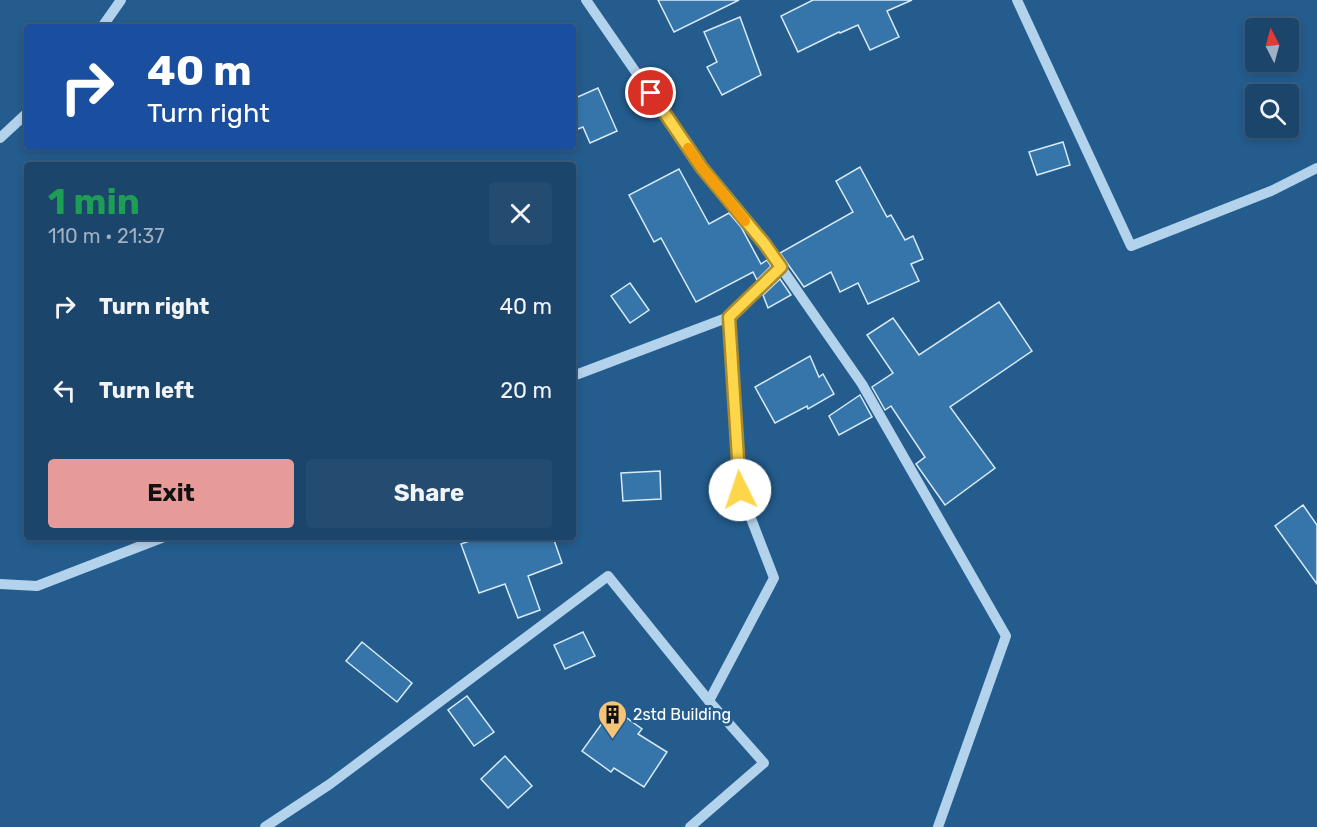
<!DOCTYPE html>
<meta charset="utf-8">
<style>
body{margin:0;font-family:Rubik,sans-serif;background:#244c70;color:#f1f3f6;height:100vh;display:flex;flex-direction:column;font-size:22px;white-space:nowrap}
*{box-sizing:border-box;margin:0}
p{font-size:20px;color:#a0b1c1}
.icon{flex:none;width:33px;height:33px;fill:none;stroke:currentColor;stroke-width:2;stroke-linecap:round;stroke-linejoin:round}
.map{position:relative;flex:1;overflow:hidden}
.side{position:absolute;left:24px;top:162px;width:552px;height:378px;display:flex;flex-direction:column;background:#1b456a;border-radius:6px;box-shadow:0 3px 9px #0003,0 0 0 2px #395d7e}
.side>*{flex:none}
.top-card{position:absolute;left:24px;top:24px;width:552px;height:126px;border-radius:6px;box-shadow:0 3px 9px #0003,0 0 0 2px #395d7e;background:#1a4fa0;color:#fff;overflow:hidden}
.needle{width:39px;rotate:354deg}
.buttons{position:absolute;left:1245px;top:18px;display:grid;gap:12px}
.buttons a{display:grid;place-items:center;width:54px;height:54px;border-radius:6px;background:#1b456a;box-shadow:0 3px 9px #0003,0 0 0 2px #395d7e;font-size:30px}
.pin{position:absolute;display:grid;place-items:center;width:51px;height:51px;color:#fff;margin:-26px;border:3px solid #fff;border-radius:50%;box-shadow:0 2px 6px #0007}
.me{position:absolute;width:66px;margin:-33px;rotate:356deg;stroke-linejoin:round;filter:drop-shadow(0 0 4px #0008)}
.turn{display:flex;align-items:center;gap:21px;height:126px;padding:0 24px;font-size:27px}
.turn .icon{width:78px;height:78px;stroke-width:2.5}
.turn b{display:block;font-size:42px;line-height:51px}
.round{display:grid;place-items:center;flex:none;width:63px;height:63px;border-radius:6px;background:#244c70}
.summary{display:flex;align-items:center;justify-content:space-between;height:102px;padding:0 24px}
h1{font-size:36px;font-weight:700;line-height:45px;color:#1e9e55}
.primary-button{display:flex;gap:12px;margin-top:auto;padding:12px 24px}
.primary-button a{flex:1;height:69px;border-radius:6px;background:#e69b98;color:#111;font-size:24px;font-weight:700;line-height:69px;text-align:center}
.primary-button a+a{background:#244c70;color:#f1f3f6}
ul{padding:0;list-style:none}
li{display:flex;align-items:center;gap:18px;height:84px;padding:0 24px}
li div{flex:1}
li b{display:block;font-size:22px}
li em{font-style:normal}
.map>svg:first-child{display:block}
</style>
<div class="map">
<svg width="1317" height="827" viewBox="0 0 1317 827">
<rect width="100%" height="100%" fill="#245c8d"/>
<g fill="#3575a9" stroke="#d8eaf8" stroke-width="1.5">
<path d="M 658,0 L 739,0 L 674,32 Z"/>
<path d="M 813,0 L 912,0 L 887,11 L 899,37 L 870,50 L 858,25 L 840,33 L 839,32 L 798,52 L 781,16 Z"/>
<path d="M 740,17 L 761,75 L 722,95 L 707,67 L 717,62 L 704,32 Z"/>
<path d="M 598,88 L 617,131 L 590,143 L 583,127 L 573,131 L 573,99 Z"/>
<path d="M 1063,142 L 1070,165 L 1037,175 L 1029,152 Z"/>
<path d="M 860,167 L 887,217 L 891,215 L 905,240 L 913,236 L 923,259 L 911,264 L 919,281 L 868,304 L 858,283 L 840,292 L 831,272 L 804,287 L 780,253 L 853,212 L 836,181 Z"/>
<path d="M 679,169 L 709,224 L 729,213 L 741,227 L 761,264 L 767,260 L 771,266 L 757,280 L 753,272 L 696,302 L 661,238 L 654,242 L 629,195 Z"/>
<path d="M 780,279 L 791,295 L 768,308 L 763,295 Z"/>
<path d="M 630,283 L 649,310 L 630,323 L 611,296 Z"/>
<path d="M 999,302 L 1032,351 L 950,407 L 995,468 L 945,505 L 916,464 L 925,457 L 891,406 L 885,410 L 872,387 L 893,373 L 867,335 L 893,318 L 919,355 Z"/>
<path d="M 810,356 L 819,377 L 823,374 L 834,394 L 808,409 L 807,406 L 775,423 L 755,387 Z"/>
<path d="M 860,395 L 872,417 L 839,435 L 829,416 Z"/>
<path d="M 660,471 L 661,499 L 623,501 L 621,473 Z"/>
<path d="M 1303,505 L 1317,525 L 1317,584 L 1275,526 Z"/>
<path d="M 481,537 L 553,537 L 562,563 L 528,576 L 540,610 L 518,618 L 505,584 L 479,593 L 461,544 Z"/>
<path d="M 583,632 L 595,656 L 565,669 L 554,645 Z"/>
<path d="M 362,642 L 412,683 L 397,702 L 346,661 Z"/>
<path d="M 467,696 L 494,732 L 474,746 L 448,710 Z"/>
<path d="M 613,708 L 642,729 L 638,734 L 667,752 L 644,787 L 614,768 L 611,772 L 582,751 Z"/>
<path d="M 505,756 L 532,786 L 508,808 L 481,779 Z"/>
</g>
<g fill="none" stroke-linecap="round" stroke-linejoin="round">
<g stroke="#b3d2eb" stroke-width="10">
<path d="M 586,0 L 702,168 L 764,243 L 862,384 L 1006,636 L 938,827"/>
<path d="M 1017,0 L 1131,246 L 1271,191 L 1317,168"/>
<path d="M 102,27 L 121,0"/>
<path d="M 0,138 L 27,113"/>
<path d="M 573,376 L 729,317"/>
<path d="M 0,584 L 37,586 L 164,537"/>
<path d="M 265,827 L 330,784 L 608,576 L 709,701 L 774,578 L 740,490 L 729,317 L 781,267"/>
<path d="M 690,827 L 764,763 L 709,701"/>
</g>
</g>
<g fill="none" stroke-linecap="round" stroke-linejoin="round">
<defs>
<path id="route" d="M 651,93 L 702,168 L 764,243 L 781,267 L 729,317 L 740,490"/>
</defs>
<use href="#route" stroke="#a68a30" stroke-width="15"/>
<use href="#route" stroke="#ffd54a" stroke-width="10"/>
<path stroke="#f59e0b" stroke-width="10" d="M 688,148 L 702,168 L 745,221"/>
</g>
<defs>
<symbol id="building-pin" viewBox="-11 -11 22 30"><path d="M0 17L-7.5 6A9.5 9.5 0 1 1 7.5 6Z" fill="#f5c477" stroke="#245c8d"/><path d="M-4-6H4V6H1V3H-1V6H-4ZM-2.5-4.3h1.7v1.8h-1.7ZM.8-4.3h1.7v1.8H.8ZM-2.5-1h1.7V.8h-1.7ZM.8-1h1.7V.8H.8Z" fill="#111"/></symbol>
</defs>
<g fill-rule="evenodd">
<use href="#building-pin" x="596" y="698" width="33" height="45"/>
</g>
<g text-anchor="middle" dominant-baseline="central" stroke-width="6" stroke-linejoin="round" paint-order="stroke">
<g font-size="16" fill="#fff" stroke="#245c8d" text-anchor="start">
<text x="633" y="714">2std Building</text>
</g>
</g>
</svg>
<div class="buttons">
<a><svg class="needle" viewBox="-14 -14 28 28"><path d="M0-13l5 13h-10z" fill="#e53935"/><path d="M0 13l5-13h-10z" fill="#a0b1c1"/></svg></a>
<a><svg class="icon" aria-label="search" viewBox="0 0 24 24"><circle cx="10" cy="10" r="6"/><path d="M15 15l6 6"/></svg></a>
</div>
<div class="pin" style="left:651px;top:93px;background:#d93025"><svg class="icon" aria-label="arrive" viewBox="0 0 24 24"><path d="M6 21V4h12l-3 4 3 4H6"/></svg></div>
<svg class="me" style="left:740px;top:490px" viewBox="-20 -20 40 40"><circle r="19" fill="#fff"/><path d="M0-13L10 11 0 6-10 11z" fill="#ffd54a"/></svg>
<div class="top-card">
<div class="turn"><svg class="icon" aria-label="right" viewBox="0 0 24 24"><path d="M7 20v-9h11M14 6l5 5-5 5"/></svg><div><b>40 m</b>Turn right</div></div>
</div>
<section class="side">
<div class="summary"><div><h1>1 min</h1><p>110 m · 21:37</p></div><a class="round"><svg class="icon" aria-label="close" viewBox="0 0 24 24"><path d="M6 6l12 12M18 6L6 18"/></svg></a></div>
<ul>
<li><svg class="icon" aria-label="right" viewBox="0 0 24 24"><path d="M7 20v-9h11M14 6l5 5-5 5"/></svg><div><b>Turn right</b></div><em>40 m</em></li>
<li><svg class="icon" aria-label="left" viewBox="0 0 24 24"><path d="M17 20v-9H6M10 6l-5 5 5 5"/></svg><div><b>Turn left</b></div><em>20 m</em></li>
</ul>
<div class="primary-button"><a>Exit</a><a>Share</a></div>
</section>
</div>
